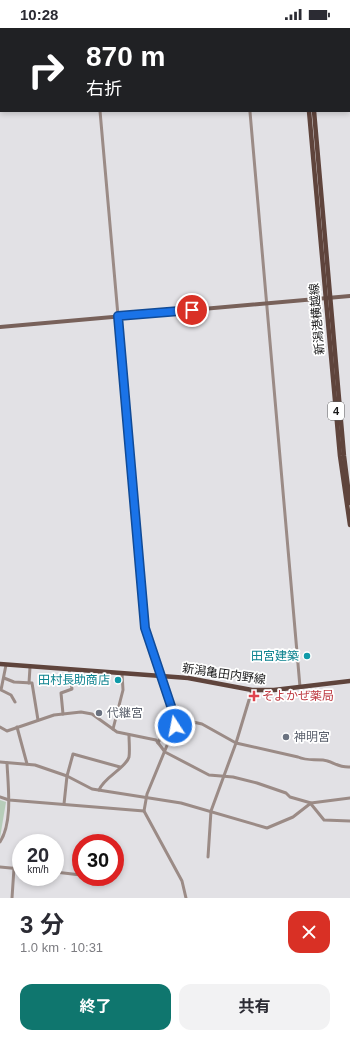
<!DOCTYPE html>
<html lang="ja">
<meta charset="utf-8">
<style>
body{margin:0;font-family:Helvetica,"Noto Sans JP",sans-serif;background:#f2f2f3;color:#2b2b33;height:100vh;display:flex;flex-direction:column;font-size:15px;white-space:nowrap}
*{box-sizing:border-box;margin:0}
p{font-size:13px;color:#7c7c81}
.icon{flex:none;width:22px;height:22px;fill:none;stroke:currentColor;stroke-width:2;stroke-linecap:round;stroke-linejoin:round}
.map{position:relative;height:870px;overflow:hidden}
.drawer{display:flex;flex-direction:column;background:#fff;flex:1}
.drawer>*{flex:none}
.banner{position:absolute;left:0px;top:0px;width:350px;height:84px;box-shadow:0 2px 6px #0003;background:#202124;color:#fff;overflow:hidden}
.speed{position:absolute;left:12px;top:806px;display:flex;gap:8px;font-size:20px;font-weight:700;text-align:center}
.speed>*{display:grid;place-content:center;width:52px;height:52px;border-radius:50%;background:#fff;box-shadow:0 2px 6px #0003;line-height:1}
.speed small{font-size:10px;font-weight:400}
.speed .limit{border:6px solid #d22;background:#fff;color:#111}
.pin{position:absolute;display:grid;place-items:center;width:34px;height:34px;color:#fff;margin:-17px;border:2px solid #fff;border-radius:50%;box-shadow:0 1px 4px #0007}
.me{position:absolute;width:44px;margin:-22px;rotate:349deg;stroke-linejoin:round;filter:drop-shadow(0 0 3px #0008)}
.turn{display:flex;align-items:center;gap:14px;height:84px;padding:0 20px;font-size:18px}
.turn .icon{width:52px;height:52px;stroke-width:2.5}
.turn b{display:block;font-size:28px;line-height:34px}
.round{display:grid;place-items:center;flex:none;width:42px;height:42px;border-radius:12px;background:#f2f2f3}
.head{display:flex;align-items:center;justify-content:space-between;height:68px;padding:0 20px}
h1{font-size:24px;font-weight:700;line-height:30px}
.cta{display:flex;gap:8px;margin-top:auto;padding:8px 20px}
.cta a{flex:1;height:46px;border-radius:12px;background:#0f766e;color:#fff;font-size:16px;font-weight:700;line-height:46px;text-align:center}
.cta a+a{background:#f2f2f3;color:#2b2b33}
.status{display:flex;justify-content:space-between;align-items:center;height:28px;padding:0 20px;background:#fff;direction:ltr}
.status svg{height:11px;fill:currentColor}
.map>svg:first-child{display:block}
</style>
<div class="status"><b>10:28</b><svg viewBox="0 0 49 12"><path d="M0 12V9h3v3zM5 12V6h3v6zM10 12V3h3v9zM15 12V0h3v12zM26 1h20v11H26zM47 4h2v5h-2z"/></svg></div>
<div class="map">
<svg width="350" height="870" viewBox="0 0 350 870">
<rect width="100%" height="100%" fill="#e2e1e5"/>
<path fill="#b7cdb9" d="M 0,772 L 6,774 L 0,810 Z"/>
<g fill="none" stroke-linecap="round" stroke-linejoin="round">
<g stroke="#88b4b8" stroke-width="1">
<path d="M 225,0 L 226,1"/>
<path d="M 349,47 L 350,47"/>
</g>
<g stroke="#9b8b86" stroke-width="3">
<path d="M 93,0 L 93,1"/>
<path d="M 349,76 L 350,75"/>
<path d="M 100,83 L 145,595 L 175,690 L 175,698 L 147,766 L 144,783 L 182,853 L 186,870"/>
<path d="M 250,84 L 300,659"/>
<path d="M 6,637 L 1,662 L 11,667 L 15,674"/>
<path d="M 4,650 L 14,654 L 32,655 L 38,692"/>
<path d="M 29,655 L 30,639"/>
<path d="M 63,686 L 61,665 L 72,661 L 69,641"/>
<path d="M 0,699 L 7,703 L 54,687 L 81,684 L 92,686 L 117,704 L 156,712 L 165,724 L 209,747 L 233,749 L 257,755 L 286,765 L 290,769 L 311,775 L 350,770"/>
<path d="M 17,699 L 27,736"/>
<path d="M 113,701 L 123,662 L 122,645"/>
<path d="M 158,715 L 169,693 L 175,690 L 202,696 L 236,715 L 298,729 C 307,733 313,731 323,732 C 332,733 339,740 350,739"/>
<path d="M 0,734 L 35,737 L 67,748 L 92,761 L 181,775 L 267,800 L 293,789 L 311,775"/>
<path d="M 99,762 C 104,749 126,740 129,729 C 130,722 129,714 129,707"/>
<path d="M 0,769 L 9,772 L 144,783"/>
<path d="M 64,776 L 67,748 L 73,726 L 120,739"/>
<path d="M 311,776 L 324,792 L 350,793"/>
<path d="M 0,814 C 13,794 8,758 7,735"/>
<path d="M 208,829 L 211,783 L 236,715 L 252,662"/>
<path d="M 0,839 L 21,841"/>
<path d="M 55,844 L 81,847"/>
<path d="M 12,870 L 14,840"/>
</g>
<path stroke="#78615a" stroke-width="4" d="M 0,299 L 350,268"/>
<g stroke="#5f443c" stroke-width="4.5">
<path d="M 302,0 L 302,1"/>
<path d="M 306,0 L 307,1"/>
<path d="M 309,83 L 340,428 L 350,497"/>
<path d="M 314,83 L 344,428 L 350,475"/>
<path d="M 0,636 L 188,650 L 252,662 L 274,662 L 350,653"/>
</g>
</g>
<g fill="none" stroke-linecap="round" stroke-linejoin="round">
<defs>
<path id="route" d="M 175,698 L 175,690 L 145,600 L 118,288 L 192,282"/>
</defs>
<use href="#route" stroke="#114b97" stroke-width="10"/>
<use href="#route" stroke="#1a73e8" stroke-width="7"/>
</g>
<g fill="#0f9aa8" stroke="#fff" stroke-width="1.5">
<circle cx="307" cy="628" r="4"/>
<circle cx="118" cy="652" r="4"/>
</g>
<path fill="#e0444e" stroke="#fff" stroke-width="1.5" d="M252 662h4v4h4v4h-4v4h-4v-4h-4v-4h4z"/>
<g fill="#6b7280" stroke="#fff" stroke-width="1.5">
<circle cx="99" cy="685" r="4"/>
<circle cx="286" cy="709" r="4"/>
</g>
<g text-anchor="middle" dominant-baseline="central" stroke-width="3.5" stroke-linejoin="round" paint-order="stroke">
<rect fill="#fff" stroke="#5d5d5e" stroke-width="1" x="328" y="374" width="16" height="18" rx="3"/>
<g font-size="11" font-weight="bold" fill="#181819">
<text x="336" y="383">4</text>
</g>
<g font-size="12" fill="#181819" stroke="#fff">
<text transform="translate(317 291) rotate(-95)">新潟港横越線</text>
<text transform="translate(224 646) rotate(8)">新潟亀田内野線</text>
</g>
<g font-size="12" fill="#0d838f" stroke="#fff" text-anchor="end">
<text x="299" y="628">田宮建築</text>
<text x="110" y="652">田村長助商店</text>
</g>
<g font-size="12" fill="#be3a42" stroke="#fff" text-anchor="start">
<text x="262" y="668">そよかぜ薬局</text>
</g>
<g font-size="12" fill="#5b616d" stroke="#fff" text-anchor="start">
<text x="107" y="685">代継宮</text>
<text x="294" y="709">神明宮</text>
</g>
</g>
</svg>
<div class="speed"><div>20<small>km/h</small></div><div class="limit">30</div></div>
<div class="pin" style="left:192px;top:282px;background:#d93025"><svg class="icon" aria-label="arrive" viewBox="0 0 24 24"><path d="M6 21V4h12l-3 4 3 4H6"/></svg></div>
<svg class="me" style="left:175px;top:698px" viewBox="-20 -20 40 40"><circle r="17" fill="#1a73e8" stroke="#fff" stroke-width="3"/><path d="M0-11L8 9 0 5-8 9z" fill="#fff"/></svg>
<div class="banner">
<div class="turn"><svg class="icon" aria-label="right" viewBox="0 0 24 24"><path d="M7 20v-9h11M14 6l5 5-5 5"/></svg><div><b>870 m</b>右折</div></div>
</div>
</div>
<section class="drawer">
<div class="head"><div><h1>3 分</h1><p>1.0 km · 10:31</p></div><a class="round" style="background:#d93025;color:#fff"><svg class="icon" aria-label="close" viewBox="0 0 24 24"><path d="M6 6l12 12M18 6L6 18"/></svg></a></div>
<div class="cta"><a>終了</a><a>共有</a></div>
</section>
